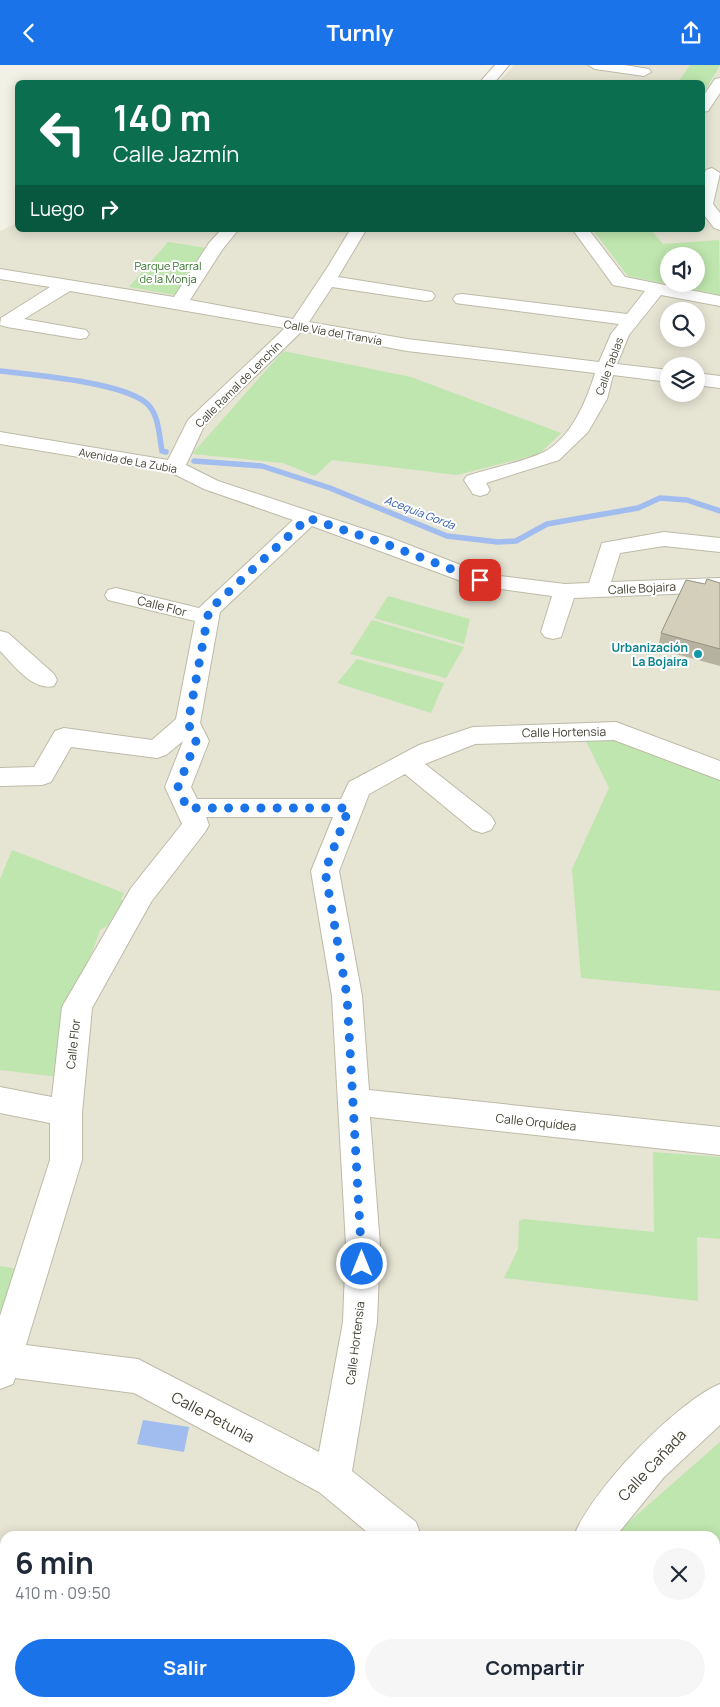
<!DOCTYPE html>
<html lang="es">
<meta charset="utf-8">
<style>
body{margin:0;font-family:Manrope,sans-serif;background:#f6f6f7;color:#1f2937;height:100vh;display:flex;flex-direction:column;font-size:19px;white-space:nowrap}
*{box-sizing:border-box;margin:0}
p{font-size:16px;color:#747a83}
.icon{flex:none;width:28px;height:28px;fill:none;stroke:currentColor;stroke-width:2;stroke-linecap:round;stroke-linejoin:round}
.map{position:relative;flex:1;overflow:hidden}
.sheet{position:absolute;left:0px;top:1466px;width:720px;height:176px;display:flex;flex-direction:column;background:#fff;border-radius:15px 15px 0 0;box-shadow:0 2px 12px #0003}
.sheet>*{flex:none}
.top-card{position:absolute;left:15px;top:15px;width:690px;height:152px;border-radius:8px;box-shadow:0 2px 12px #0003;background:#0b6e4f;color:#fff;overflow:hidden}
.buttons{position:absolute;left:660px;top:182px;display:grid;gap:10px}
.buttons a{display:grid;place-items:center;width:45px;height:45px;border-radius:50%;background:#fff;box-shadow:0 2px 12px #0003;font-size:25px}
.pin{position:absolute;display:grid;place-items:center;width:42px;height:42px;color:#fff;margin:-21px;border-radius:10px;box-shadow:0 2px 8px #0006}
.me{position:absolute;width:55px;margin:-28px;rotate:0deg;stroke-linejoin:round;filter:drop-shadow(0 0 4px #0008)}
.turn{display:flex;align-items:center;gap:18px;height:105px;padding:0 15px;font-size:22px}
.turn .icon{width:65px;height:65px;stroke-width:2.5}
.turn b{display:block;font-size:35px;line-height:42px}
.then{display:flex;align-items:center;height:48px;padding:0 15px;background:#0003;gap:10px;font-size:19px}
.round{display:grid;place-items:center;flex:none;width:52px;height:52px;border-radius:26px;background:#f6f6f7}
.head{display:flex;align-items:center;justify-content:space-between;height:85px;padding:0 15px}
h1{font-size:30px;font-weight:700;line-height:38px}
.button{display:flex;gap:10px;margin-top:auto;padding:10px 15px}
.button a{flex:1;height:58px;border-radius:30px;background:#1a73e8;color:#fff;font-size:20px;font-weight:700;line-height:58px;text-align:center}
.button a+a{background:#f6f6f7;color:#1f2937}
header{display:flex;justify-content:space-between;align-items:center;height:65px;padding:0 15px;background:#1a73e8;color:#fff;font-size:22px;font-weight:700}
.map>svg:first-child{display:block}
</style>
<header><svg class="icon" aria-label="back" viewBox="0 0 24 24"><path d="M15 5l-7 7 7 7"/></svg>Turnly<svg class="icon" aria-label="share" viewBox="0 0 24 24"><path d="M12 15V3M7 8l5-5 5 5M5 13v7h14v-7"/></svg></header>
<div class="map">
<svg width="720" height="1642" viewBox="0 0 720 1642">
<rect width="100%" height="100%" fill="#f2f1e5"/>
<path fill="#e6e4d3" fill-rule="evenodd" d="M 514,0 L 720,0 L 720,1642 L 0,1642 L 0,166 L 17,158 L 18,165 L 702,165 L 702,18 L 499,17 ZM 669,191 L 696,191 L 696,219 L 669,219 ZM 669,246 L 696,246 L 696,274 L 669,274 ZM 669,301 L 696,301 L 696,329 L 669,329 ZM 5,1471 L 715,1471 L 715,1638 L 5,1638 Z"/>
<g fill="#bfe6ae" fill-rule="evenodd">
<path d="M 690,0 L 720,0 L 703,29 L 702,18 L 678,17 Z"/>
<path d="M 593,165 L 651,165 L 663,179 L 719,175 L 720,230 L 628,211 ZM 669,191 L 696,191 L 696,219 L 669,219 Z"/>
<path d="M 168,177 L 208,183 L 175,230 L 129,222 Z"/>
<path d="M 283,286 L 411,312 L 561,368 L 539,389 L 457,410 L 332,395 L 315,411 L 283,398 L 192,389 Z"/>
<path d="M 388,531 L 470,554 L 464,579 L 374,553 Z"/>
<path d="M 372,555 L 464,582 L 446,613 L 350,589 Z"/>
<path d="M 357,594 L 444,618 L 431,648 L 337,618 Z"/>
<path d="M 584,672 L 620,673 L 720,713 L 720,926 L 581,913 L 572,804 L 609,723 Z"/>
<path d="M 12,785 L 124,828 L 121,834 L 123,836 L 108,860 L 100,865 L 59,982 L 59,1012 L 0,1005 L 0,814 Z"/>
<path d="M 653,1087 L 720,1092 L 720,1174 L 697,1172 L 698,1236 L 504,1213 L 518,1184 L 519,1156 L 524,1154 L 654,1167 Z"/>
<path d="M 0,1201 L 24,1205 L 0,1274 Z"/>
<path d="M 720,1377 L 720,1624 L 715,1626 L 715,1471 L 616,1471 L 615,1469 Z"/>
</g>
<path fill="#a1bcee" d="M 143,1355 L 189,1362 L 184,1387 L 137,1379 Z"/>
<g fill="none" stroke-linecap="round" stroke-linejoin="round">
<g stroke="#a1bcee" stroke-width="5.5">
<path d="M 0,306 C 34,310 119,317 145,337 C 159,347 159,370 162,386 L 166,387"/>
<path d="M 194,396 L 262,401 L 330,423 L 447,471 L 498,477 L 516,476 L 547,459 L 638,443 L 660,433 L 687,435 L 720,446"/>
</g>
<defs>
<g id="minor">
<path d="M 495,0 L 509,0 L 494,18 L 479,18 Z"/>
<path d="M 588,0 L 624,0 L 649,4 L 651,7 L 644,11 L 595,4 Z"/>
<path d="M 720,13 L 720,28 L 708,46 L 702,47 L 702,33 L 715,14 Z"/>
<path d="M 712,103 L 720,108 L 713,139 L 720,148 L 720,165 L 714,163 L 702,147 L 702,115 L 706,105 Z"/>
<path d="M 221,165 L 238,165 L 222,185 L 190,235 L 293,254 L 329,200 L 350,165 L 366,165 L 338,212 L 426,226 L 432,227 L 435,231 L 432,235 L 426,236 L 332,222 L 309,257 L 407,274 L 599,297 L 611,269 L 619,259 L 462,239 L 456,238 L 453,234 L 456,230 L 462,229 L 627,249 L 645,226 L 613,220 L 573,165 L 589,165 L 625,212 L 720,231 L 720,241 L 661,230 L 629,270 L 617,299 L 669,305 L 669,317 L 613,310 L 607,334 L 588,367 L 559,395 L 486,418 L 490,425 L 487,429 L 480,431 L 473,429 L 464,415 L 467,411 C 488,404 526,396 544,387 C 571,373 587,335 595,308 L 407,286 L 302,266 L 204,361 L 186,400 L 218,416 L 391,473 L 484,509 L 565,519 L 589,518 L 602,478 L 664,467 L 720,473 L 720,487 L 664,481 L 620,488 L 611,517 L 720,513 L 720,527 L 574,533 L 561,572 L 553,574 L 545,572 L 541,567 L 552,531 L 472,520 L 312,461 L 220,547 L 200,658 L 209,676 L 191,722 L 197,734 L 341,734 L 349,717 L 419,680 L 473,662 L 616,657 L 720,696 L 720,715 L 614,675 L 475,679 L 425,699 L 491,751 L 495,758 L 491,765 L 482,768 L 473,765 L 405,709 L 369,729 L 339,806 L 362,931 L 369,1025 L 720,1062 L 720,1090 L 370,1052 L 380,1180 L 377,1257 L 352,1406 L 416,1457 L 421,1471 L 372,1471 L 319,1427 L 134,1328 L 15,1313 L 13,1319 L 0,1324 L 0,1251 L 50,1095 L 50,1058 L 0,1048 L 0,1022 L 52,1032 L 62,942 L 131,823 L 182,759 L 165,722 L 183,676 L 166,690 L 157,693 L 71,682 L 51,717 L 42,720 L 0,721 L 0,703 L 34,702 L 55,666 L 64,663 L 152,675 L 176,654 L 195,556 L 108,535 L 105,530 L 108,525 L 116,523 L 199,543 L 293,455 L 204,424 L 170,407 L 0,379 L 0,367 L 168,395 L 188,355 L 285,263 L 70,226 L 24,254 L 86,265 L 89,269 L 86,273 L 80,274 L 7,262 L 0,260 L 1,253 L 50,222 L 0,214 L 0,204 L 174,232 L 209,178 ZM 206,752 L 333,752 L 311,806 L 332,931 L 346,1180 L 343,1257 L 319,1387 L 138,1294 L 26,1280 L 82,1095 L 82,1048 L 92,943 L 151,837 L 205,767 L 209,760 Z"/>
<path d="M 696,308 L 720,311 L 720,323 L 696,320 Z"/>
<path d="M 0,566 L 8,568 L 54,609 L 57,615 L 54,621 C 32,626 14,600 0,586 Z"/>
<path d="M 720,1319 L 720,1360 L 664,1412 L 616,1471 L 574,1471 C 590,1427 676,1337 720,1319 Z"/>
<path d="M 0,1552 L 5,1554 L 5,1594 L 0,1592 Z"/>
<path d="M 82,1638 L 125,1638 L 127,1642 L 84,1642 Z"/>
<path d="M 458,1638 L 501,1638 L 499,1642 L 456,1642 Z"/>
</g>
</defs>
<use href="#minor" stroke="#bdbba7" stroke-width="2"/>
<use href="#minor" fill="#fff" fill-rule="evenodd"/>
</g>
<path fill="#b5b2a0" d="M 720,518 L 720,601 L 658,584 L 661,568 L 705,519 Z"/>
<path fill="#d3cfba" stroke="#949182" d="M 707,514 L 720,518 L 720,584 L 661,568 L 686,515 L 705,519 Z"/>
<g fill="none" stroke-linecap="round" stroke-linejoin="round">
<path stroke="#1a73e8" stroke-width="9" stroke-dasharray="0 16.2" d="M 362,1199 L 347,931 L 325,806 L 349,743 L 187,743 L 178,722 L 196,676 L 188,658 L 209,545 L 308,453 L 383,478 L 480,515"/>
</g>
<circle fill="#0f9aa8" stroke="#fff" stroke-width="2" cx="698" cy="589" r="5"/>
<g text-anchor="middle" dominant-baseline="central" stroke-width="4" stroke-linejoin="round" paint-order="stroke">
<g font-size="11" fill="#33742a" stroke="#fff">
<text x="168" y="200">Parque Parral<tspan x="168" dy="13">de la Monja</tspan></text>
</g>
<g font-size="11" fill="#444234" stroke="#fff">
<text transform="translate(333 267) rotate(10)">Calle Vía del Tranvía</text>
<text transform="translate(609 301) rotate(-70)">Calle Tablas</text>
<text transform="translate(238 319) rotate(-45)">Calle Ramal de Lenchín</text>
<text transform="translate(128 395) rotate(10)">Avenida de La Zubia</text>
</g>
<g font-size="11" font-style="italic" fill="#315aad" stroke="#fff">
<text transform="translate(420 447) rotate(21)">Acequia Gorda</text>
</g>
<g font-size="12" fill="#444234" stroke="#fff">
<text transform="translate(642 523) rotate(-3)">Calle Bojaira</text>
<text transform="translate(162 541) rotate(14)">Calle Flor</text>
<text transform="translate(564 667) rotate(-1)">Calle Hortensia</text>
<text transform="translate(73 979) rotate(-84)">Calle Flor</text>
<text transform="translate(536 1057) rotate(6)">Calle Orquídea</text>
<text transform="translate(355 1278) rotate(-83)">Calle Hortensia</text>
</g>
<g font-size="12" font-weight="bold" fill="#0d838f" stroke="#fff" text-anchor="end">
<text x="688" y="582">Urbanización<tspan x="688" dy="14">La Bojaira</tspan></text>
</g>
<g font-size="15" fill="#444234" stroke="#fff">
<text transform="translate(213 1352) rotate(28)">Calle Petunia</text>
<text transform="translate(652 1400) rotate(-47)">Calle Cañada</text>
</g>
</g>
</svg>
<div class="buttons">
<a><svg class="icon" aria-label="sound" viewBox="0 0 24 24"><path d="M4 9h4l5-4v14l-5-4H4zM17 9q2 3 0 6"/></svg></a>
<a><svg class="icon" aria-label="search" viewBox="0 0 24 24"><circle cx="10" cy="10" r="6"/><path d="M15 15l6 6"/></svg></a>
<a><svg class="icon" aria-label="layers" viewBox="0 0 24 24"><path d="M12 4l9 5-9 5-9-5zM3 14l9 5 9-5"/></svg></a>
</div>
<div class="pin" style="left:480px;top:515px;background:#d93025"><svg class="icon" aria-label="arrive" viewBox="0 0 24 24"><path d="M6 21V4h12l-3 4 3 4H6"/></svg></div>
<svg class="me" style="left:362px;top:1199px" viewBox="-20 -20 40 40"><circle r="17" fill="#1a73e8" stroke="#fff" stroke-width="3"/><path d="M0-11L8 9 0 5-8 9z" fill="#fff"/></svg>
<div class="top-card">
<div class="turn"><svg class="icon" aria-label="left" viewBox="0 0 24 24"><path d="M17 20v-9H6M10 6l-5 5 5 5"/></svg><div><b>140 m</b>Calle Jazmín</div></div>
<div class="then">Luego<svg class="icon" aria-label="right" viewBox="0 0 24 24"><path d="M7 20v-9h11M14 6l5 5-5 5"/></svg></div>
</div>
<section class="sheet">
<div class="head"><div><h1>6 min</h1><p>410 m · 09:50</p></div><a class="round"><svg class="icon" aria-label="close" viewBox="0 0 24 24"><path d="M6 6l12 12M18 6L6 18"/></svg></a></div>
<div class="button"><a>Salir</a><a>Compartir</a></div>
</section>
</div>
